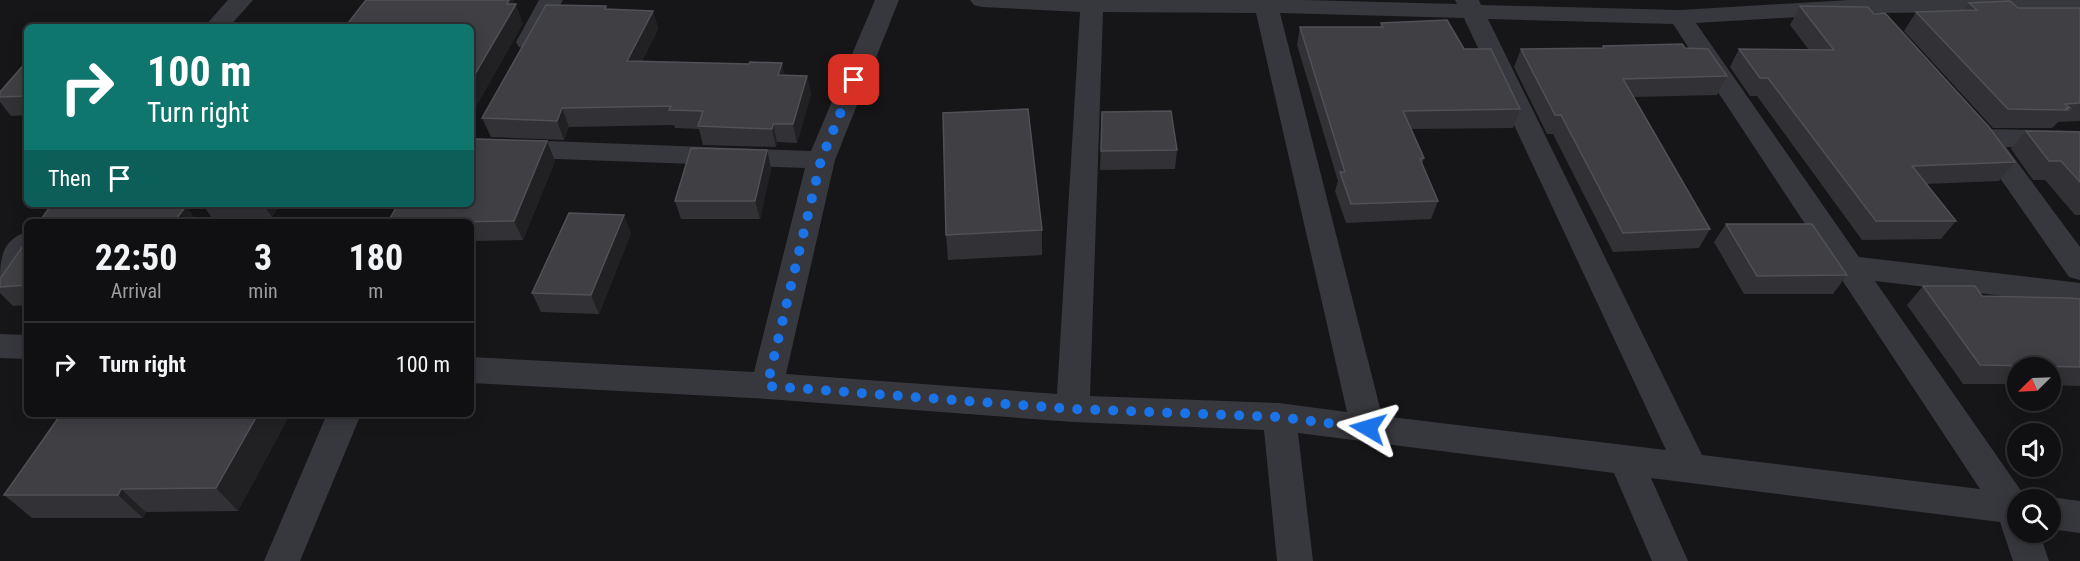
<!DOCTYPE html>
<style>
body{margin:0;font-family:"Roboto Condensed",sans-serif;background:#19191b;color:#f1f3f6;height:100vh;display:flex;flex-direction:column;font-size:22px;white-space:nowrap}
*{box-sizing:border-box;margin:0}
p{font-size:20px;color:#9c9d9f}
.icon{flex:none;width:33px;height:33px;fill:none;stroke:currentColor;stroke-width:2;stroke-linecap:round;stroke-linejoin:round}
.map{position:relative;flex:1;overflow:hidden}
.sheet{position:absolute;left:24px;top:219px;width:450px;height:198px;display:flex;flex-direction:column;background:#101012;border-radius:9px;box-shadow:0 3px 15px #0003,0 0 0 2px #303032}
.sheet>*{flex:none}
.top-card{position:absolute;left:24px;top:24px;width:450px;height:183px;border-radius:9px;box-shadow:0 3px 15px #0003,0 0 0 2px #303032;background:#0f766e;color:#fff;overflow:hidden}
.needle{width:39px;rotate:246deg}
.controls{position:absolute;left:2007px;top:357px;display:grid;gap:12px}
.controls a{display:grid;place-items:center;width:54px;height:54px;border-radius:50%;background:#101012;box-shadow:0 3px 15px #0003,0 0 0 2px #303032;font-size:30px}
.pin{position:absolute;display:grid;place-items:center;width:51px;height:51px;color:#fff;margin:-26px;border-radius:12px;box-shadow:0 3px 9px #0006}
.me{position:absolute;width:66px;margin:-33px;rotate:277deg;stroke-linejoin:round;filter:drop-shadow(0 0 4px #0008)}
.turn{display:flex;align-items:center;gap:21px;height:126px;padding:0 24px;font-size:27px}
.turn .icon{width:78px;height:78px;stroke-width:2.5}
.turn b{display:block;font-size:42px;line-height:51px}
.then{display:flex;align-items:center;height:57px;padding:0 24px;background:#0003;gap:12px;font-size:22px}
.eta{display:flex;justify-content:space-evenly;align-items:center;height:102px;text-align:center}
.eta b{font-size:36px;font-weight:700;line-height:42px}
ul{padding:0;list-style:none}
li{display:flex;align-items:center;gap:18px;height:84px;padding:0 24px;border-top:2px solid #303032}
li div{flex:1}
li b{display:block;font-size:22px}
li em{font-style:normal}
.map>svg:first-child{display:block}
</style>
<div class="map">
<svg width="2080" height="561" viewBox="0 0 2080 561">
<rect width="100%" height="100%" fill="#161618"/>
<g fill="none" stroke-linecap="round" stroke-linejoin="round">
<g fill="#37383d" fill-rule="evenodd">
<path d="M 228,0 L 253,0 L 229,27 L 204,27 Z"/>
<path d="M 539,0 L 563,0 L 537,47 L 528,49 L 519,47 L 516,42 Z"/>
<path d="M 875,0 L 899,0 L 835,160 L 786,374 L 1057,394 L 1080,12 L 982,7 L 974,5 L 970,0 L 1304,0 L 1457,4 L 1455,0 L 1479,0 L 1481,5 L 1680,10 L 1849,0 L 2080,0 L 2080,9 L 2018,12 L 1866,13 L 1696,23 L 1859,257 L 2080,283 L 2080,305 L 1875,281 L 2024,495 L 2031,497 L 2032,500 L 2018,500 L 2018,532 L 2039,532 L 2049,561 L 2013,561 L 2000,522 L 1651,478 L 1688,561 L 1652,561 L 1614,473 L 1298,433 L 1313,561 L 1277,561 L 1264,430 L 1073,422 L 767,399 L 471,383 L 471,357 L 754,372 L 805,168 L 471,156 L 471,138 L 811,151 ZM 1103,12 L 1256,13 L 1347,412 L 1279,403 L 1090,396 ZM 1280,13 L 1464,18 L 1666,450 L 1382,416 ZM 1488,19 L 1673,24 L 1980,489 L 1702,455 Z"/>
<path d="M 1985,129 L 2080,131 L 2080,149 L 2006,147 L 2080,247 L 2080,280 L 2069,277 L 1972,138 L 1976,132 Z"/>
<path d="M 27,232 C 27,256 28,277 0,286 C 0,261 0,240 27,232 Z"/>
<path d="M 0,334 L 27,335 L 27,359 L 0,358 Z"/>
<path d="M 327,414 L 361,414 L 300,561 L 264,561 Z"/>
<path d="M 2050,497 L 2080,501 L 2080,533 L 2050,529 L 2050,500 L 2044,500 Z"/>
</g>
</g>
<g fill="#323236">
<path d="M 1969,3 L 2018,8 L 2080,8 L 2080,121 L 2058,122 L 2052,128 L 1993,128 L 1904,31 L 1916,12 L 1964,11 Z"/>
<path d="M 606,6 L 607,9 L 653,11 L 658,29 L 642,61 L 749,64 L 782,63 L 784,75 L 807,76 L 811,94 L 797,143 L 777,142 L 776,147 L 703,145 L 699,129 L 675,128 L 674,125 L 569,127 L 564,140 L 491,137 L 482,118 Z"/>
<path d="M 1800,6 L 1874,14 L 2015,162 L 1999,181 L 1926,184 L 1956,221 L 1941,239 L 1862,240 L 1757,96 L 1750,96 L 1730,67 L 1739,49 L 1809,50 L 1790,25 Z"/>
<path d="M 1381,23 L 1464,49 L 1520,109 L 1513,128 L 1411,129 L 1424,158 L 1422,164 L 1438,201 L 1431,219 L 1346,223 L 1335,191 L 1338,181 L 1297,45 L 1300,27 L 1380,27 Z"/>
<path d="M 1603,46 L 1685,48 L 1727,76 L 1717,95 L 1634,97 L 1710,229 L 1699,248 L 1613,252 L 1553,134 L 1547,134 L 1514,67 L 1521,49 L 1602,48 Z"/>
<path d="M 27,61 L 27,115 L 11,116 L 0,102 L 0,92 Z"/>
<path d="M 1102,112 L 1177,150 L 1175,169 L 1100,170 Z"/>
<path d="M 2026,131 L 2080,132 L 2080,215 L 2075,215 L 2045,180 L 2033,180 L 2011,149 Z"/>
<path d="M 767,150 L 771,169 L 760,219 L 681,219 L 675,201 Z"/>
<path d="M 555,161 L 523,240 L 471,241 L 471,222 L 388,222 Z"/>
<path d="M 202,204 L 280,204 L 272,217 L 212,218 Z"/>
<path d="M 1726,224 L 1847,275 L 1833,294 L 1744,294 L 1714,242 Z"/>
<path d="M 1042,230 L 1042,255 L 948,260 L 946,235 Z"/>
<path d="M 631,233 L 599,314 L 541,312 L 532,293 Z"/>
<path d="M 27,240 L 27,305 L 13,306 L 0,293 L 0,279 Z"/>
<path d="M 1923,286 L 1982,296 L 2080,299 L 2080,386 L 2050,385 L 2050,368 L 2018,368 L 2018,384 L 1963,384 L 1907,305 Z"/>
<path d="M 61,414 L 290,414 L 238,511 L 146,512 L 143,518 L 32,518 L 4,495 Z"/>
</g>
<g fill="#212124">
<path d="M 509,0 L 513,0 L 515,6 L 516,4 L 523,24 L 471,116 L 471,81 Z"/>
<path d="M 653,11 L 658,29 L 633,79 L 627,61 Z"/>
<path d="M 782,63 L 785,81 L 778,75 Z"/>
<path d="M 807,76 L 811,94 L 797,143 L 793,124 Z"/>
<path d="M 562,108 L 569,127 L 564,140 L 557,121 Z"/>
<path d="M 773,124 L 777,142 L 776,147 L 772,129 Z"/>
<path d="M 547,141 L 555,161 L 523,240 L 514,221 Z"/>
<path d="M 767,150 L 771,169 L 760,219 L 755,201 Z"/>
<path d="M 263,204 L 280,204 L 272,217 Z"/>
<path d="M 186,206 L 198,222 L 174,222 Z"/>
<path d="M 624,215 L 631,233 L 599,314 L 591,295 Z"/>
<path d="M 258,414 L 290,414 L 238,511 L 216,488 Z"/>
<path d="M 121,489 L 146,512 L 143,518 L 118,495 Z"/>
</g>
<g fill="#3f3f44" stroke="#4f5156" stroke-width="1.5">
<path d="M 366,0 L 509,0 L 507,4 L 516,4 L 471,81 L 471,27 L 345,27 Z"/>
<path d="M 2010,1 L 2018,8 L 2080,8 L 2080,103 L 2065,104 L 2070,108 L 2066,108 L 2068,110 L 2008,109 L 1916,12 L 1977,10 L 1969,3 Z"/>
<path d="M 546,5 L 606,6 L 605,9 L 653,11 L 627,61 L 749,64 L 750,62 L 782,63 L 778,75 L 807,76 L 793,124 L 773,124 L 772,129 L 698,126 L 703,111 L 669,110 L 671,106 L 562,108 L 557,121 L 482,118 Z"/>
<path d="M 1800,6 L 1868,7 L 1874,14 L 1885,13 L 1989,127 L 2015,162 L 1912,166 L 1956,221 L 1876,221 L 1768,78 L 1760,78 L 1739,49 L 1834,50 Z"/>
<path d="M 1447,20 L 1464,49 L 1491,49 L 1520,109 L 1403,111 L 1424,158 L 1420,159 L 1438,201 L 1351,204 L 1340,172 L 1345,172 L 1300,27 L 1383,27 L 1381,23 Z"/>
<path d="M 1682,44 L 1685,48 L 1708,49 L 1727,76 L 1623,79 L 1710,229 L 1623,233 L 1561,115 L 1555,115 L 1521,49 L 1604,48 L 1603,46 Z"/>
<path d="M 27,61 L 27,96 L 0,97 L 0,92 Z"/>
<path d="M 1028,109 L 1042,230 L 946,235 L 943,113 Z"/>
<path d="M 1171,111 L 1177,150 L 1101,151 L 1102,112 Z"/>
<path d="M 2026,131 L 2080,132 L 2080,182 L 2061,161 L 2049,161 Z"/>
<path d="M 471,139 L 547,141 L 514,221 L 453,222 L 388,222 L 398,204 L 471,204 Z"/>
<path d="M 691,148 L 767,150 L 755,201 L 675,201 Z"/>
<path d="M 52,204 L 111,204 L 110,206 L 186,206 L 174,222 L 39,222 Z"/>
<path d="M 569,213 L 624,215 L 591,295 L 532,293 Z"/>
<path d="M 380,219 L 378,222 L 252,222 L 253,220 Z"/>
<path d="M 1726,224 L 1812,224 L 1847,275 L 1757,276 Z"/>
<path d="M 27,240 L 27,285 L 0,287 L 0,279 Z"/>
<path d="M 1923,286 L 1975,286 L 1982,296 L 2069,298 L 2080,299 L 2080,367 L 1980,365 Z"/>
<path d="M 61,414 L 258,414 L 216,488 L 121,489 L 118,495 L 4,495 Z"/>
</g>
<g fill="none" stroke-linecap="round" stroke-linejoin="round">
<path stroke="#1a73e8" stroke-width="10" stroke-dasharray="0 18" d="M 854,80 L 821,160 L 767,386 L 1073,409 L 1279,417 L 1368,428"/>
</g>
</svg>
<div class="controls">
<a><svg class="needle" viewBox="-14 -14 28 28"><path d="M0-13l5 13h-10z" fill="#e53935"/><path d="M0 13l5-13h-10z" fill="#9c9d9f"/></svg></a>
<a><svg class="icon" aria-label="sound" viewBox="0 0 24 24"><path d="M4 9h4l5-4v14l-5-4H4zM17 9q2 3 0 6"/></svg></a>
<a><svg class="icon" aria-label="search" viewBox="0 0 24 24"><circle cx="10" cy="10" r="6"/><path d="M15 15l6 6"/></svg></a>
</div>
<div class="pin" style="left:854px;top:80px;background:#d93025"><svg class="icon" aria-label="arrive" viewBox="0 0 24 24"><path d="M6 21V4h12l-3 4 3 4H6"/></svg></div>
<svg class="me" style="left:1368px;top:428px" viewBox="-20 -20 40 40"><path d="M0-17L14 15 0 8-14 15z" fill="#1a73e8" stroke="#fff" stroke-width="4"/></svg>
<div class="top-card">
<div class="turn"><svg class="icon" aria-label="right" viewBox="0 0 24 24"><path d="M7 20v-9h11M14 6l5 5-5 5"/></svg><div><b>100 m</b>Turn right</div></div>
<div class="then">Then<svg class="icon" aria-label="arrive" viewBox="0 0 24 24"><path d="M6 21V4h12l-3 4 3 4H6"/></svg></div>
</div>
<section class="sheet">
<div class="eta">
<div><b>22:50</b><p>Arrival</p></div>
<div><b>3</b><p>min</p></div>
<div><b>180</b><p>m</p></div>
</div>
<ul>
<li><svg class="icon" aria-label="right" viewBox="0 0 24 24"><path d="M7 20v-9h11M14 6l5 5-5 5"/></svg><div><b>Turn right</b></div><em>100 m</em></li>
</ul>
</section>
</div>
